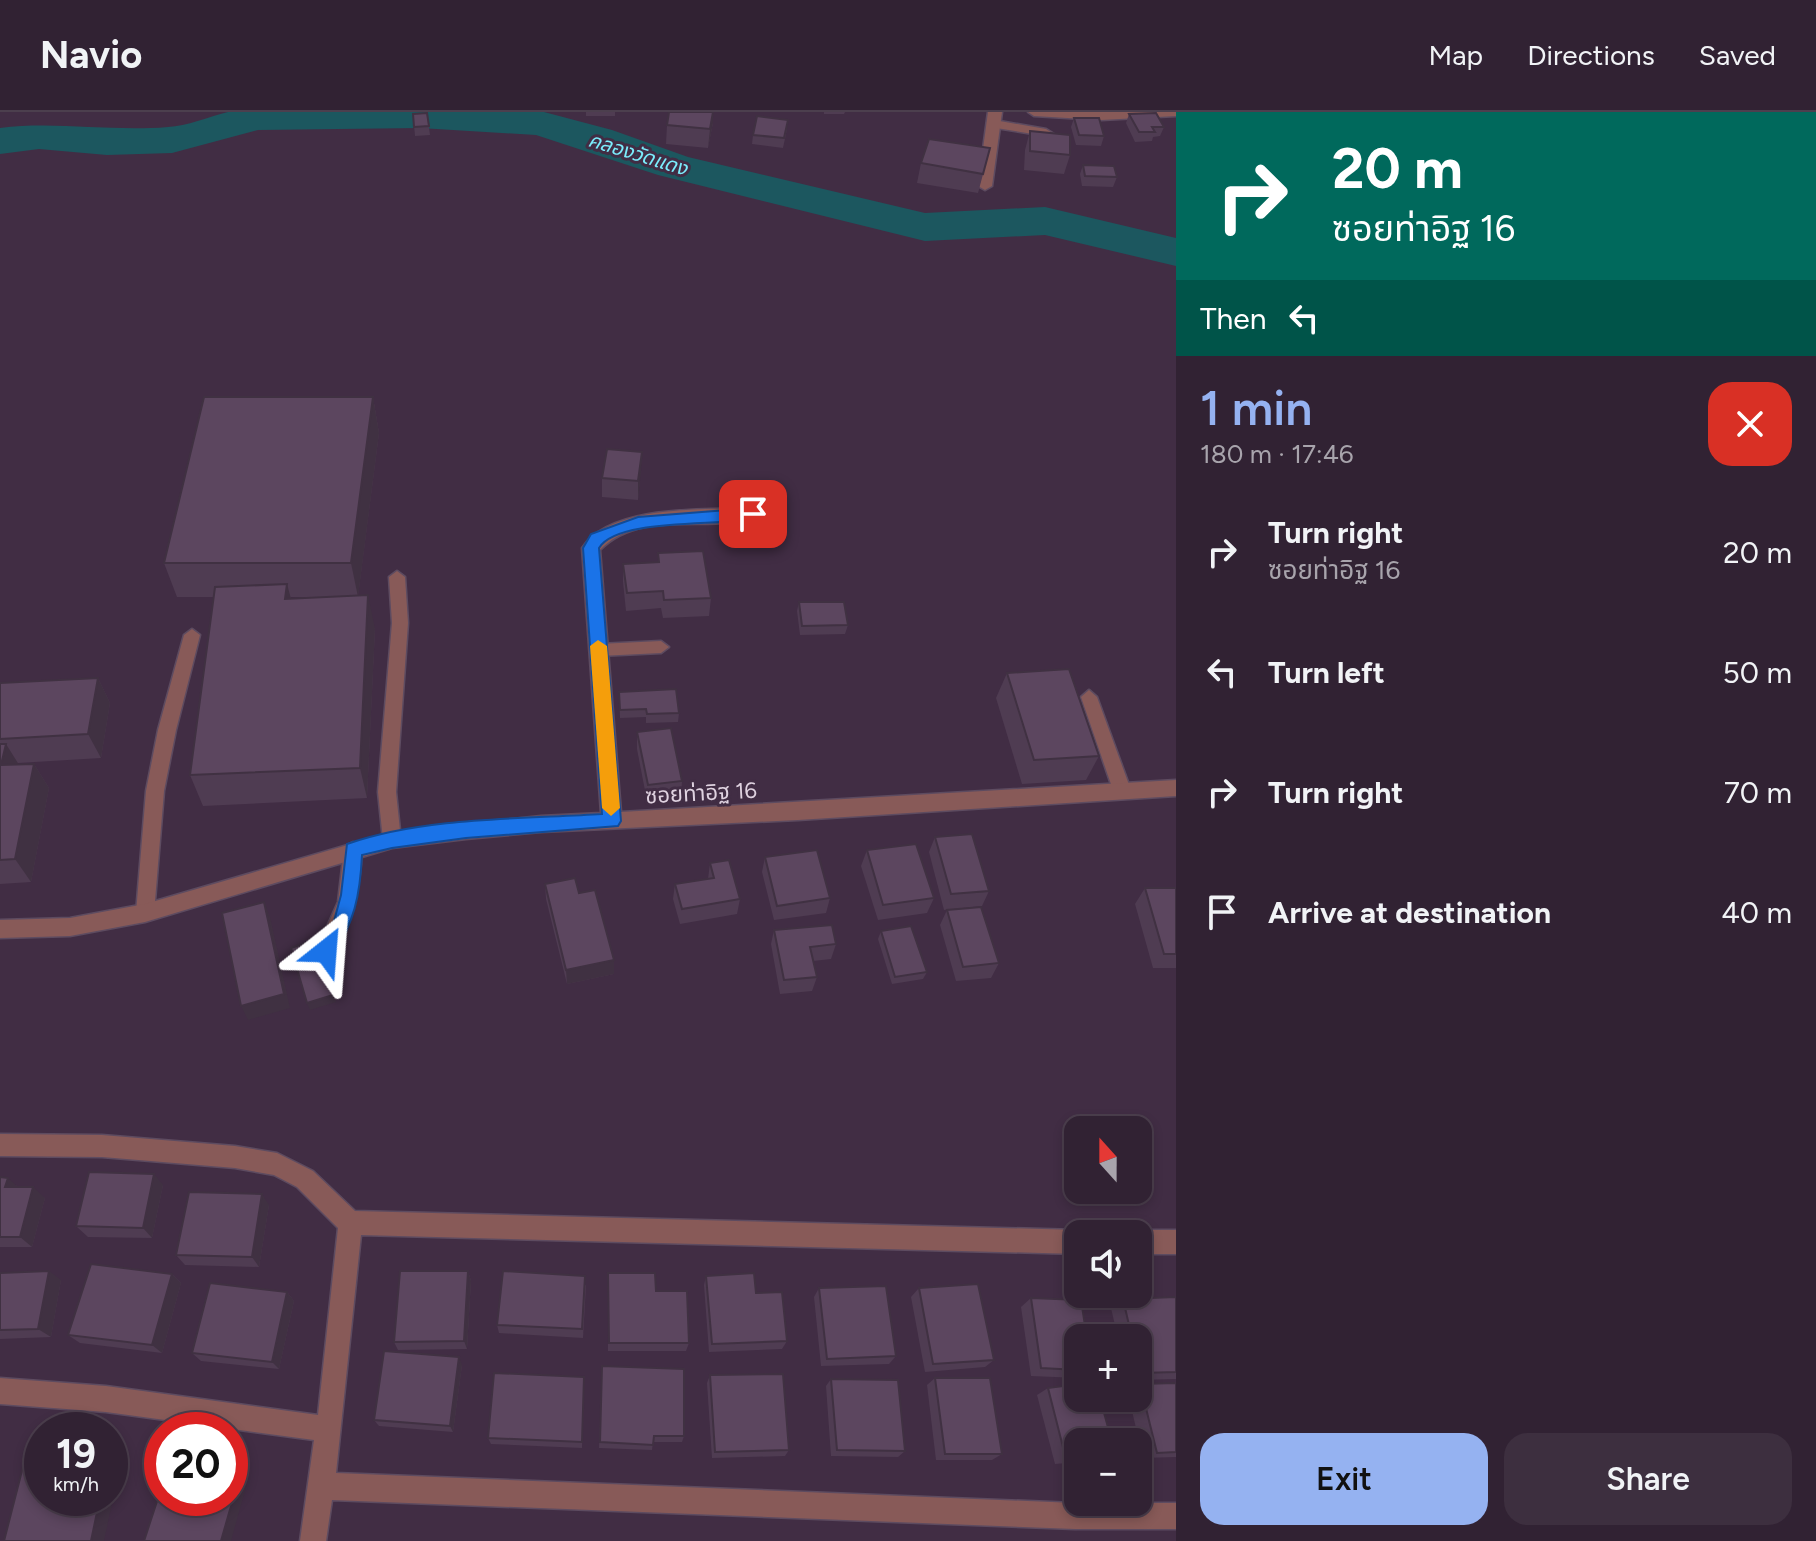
<!DOCTYPE html>
<meta charset="utf-8">
<style>
body{margin:0;font-family:Figtree,"Noto Sans Thai",sans-serif;background:#3d2f3f;color:#f1f3f6;height:100vh;display:flex;flex-direction:column;font-size:30px;white-space:nowrap}
*{box-sizing:border-box;margin:0}
p{font-size:26px;color:#a8a4ac}
.icon{flex:none;width:44px;height:44px;fill:none;stroke:currentColor;stroke-width:2;stroke-linecap:round;stroke-linejoin:round}
.map{position:relative;flex:1;overflow:hidden}
.sheet{display:flex;flex-direction:column;background:#312233;width:640px}
.sheet>*{flex:none}
.hud{background:#00695c;color:#fff;overflow:hidden}
.needle{width:52px;rotate:339deg}
.buttons{position:absolute;left:1064px;top:1004px;display:grid;gap:16px}
.buttons a{display:grid;place-items:center;width:88px;height:88px;border-radius:16px;background:#312233;box-shadow:0 4px 12px #0003,0 0 0 2px #4c3f4e;font-size:40px}
.speed{position:absolute;left:24px;top:1300px;display:flex;gap:16px;font-size:40px;font-weight:700;text-align:center}
.speed>*{display:grid;place-content:center;width:104px;height:104px;border-radius:50%;background:#312233;box-shadow:0 4px 12px #0003,0 0 0 2px #4c3f4e;line-height:1}
.speed small{font-size:20px;font-weight:400}
.speed .limit{border:12px solid #d22;background:#fff;color:#111}
.pin{position:absolute;display:grid;place-items:center;width:68px;height:68px;color:#fff;margin:-34px;border-radius:16px;box-shadow:0 4px 12px #0006}
.me{position:absolute;width:88px;margin:-44px;rotate:28deg;stroke-linejoin:round;filter:drop-shadow(0 0 6px #0008)}
.turn{display:flex;align-items:center;gap:28px;height:168px;padding:0 24px;font-size:36px}
.turn .icon{width:104px;height:104px;stroke-width:2.5}
.turn b{display:block;font-size:56px;line-height:68px}
.then{display:flex;align-items:center;height:76px;padding:0 24px;background:#0003;gap:16px;font-size:30px}
.round{display:grid;place-items:center;flex:none;width:84px;height:84px;border-radius:24px;background:#3d2f3f}
.summary{display:flex;align-items:center;justify-content:space-between;height:136px;padding:0 24px}
h1{font-size:48px;font-weight:600;line-height:60px;color:#95b2f1}
.action{display:flex;gap:16px;margin-top:auto;padding:16px 24px}
.action a{flex:1;height:92px;border-radius:24px;background:#95b2f1;color:#111;font-size:32px;font-weight:600;line-height:92px;text-align:center}
.action a+a{background:#3d2f3f;color:#f1f3f6}
ul{padding:0;list-style:none}
li{display:flex;align-items:center;gap:24px;height:120px;padding:0 24px}
li div{flex:1}
li b{display:block;font-size:30px}
li em{font-style:normal}
header{display:flex;align-items:center;gap:48px;box-sizing:border-box;height:112px;padding:0 40px;background:#312233;border-bottom:2px solid #4c3f4e}
header strong{font-size:38px}
nav{display:flex;gap:44px;margin-inline-start:auto;font-size:28px}
main{display:flex;flex:1;min-height:0}
.map>svg:first-child{display:block}
</style>
<header>
<strong>Navio</strong>
<nav><a>Map</a><a>Directions</a><a>Saved</a></nav>
</header>
<main>
<div class="map">
<svg width="1176" height="1429" viewBox="0 0 1176 1429">
<rect width="100%" height="100%" fill="#412d44"/>
<g fill="none" stroke-linecap="round" stroke-linejoin="round">
<path fill="#1c575f" fill-rule="evenodd" d="M 228,0 L 544,0 L 612,18 L 688,45 L 925,101 L 1045,95 L 1176,126 L 1176,154 L 1045,123 L 925,129 L 658,63 L 536,23 L 420,16 L 258,18 L 172,41 L 107,43 L 39,37 L 0,42 L 0,16 C 56,9 111,20 168,15 C 187,14 208,5 228,0 Z"/>
<defs>
<g id="lane">
<path d="M 1028,0 L 1176,0 L 1176,4 L 1101,8 L 1034,4 Z"/>
<path d="M 994,8 L 1046,17 L 1065,29 L 1059,33 L 1039,23 L 990,15 L 988,12 Z"/>
<path d="M 397,459 L 405,465 L 408,511 L 396,680 L 401,728 L 398,733 L 386,733 L 383,728 L 378,680 L 392,511 L 389,465 Z"/>
<path d="M 192,517 L 200,523 L 176,618 L 164,679 L 154,801 L 152,807 L 145,809 L 138,807 L 136,801 L 146,679 L 158,618 L 184,523 Z"/>
<path d="M 661,529 L 669,535 L 661,541 L 599,544 L 591,538 L 599,532 Z"/>
<path d="M 1089,578 L 1097,585 L 1132,681 L 1129,686 L 1117,686 L 1114,681 L 1081,585 Z"/>
<path d="M 353,730 L 359,733 L 362,738 C 360,778 352,810 333,845 L 326,847 L 319,845 L 316,839 L 338,790 L 344,738 L 347,733 Z"/>
</g>
<g id="street">
<path d="M 988,0 L 1002,0 L 992,74 L 985,78 L 978,74 Z"/>
<path d="M 753,396 L 761,402 L 759,406 C 708,421 641,396 600,438 L 621,700 L 1176,668 L 1176,684 L 798,708 L 541,720 L 466,727 L 392,736 L 145,810 L 70,824 L 0,826 L 0,808 L 70,806 L 145,792 L 392,720 L 541,704 L 601,701 L 582,436 C 611,392 706,398 753,396 Z"/>
<path d="M 0,1022 L 102,1023 L 235,1034 L 277,1041 L 313,1059 L 355,1099 L 1078,1118 L 1087,1122 L 1078,1122 L 1078,1142 L 361,1123 L 336,1361 L 1075,1391 L 1176,1391 L 1176,1417 L 1075,1417 L 332,1388 L 326,1429 L 300,1429 L 314,1328 L 106,1300 L 0,1292 L 0,1266 L 106,1274 L 318,1303 L 338,1116 L 297,1075 L 274,1063 L 235,1056 L 102,1045 L 0,1044 Z"/>
<path d="M 1138,1118 L 1176,1118 L 1176,1142 L 1138,1142 L 1138,1122 L 1129,1122 Z"/>
</g>
</defs>
<use href="#lane" stroke="#5d4b60" stroke-width="3"/>
<use href="#street" stroke="#5d4b60" stroke-width="3"/>
<use href="#lane" fill="#885a58" fill-rule="evenodd"/>
<use href="#street" fill="#885a58" fill-rule="evenodd"/>
</g>
<g fill="#4f3c52" fill-rule="evenodd">
<rect x="586" y="0" width="29" height="4"/>
<path d="M 824,0 L 845,0 L 844,2 L 824,2 Z"/>
<path d="M 427,1 L 430,23 L 415,24 L 413,2 Z"/>
<path d="M 1129,2 L 1164,15 L 1160,24 L 1153,25 L 1152,29 L 1135,30 L 1126,11 Z"/>
<path d="M 1074,6 L 1104,24 L 1101,34 L 1076,33 L 1071,15 Z"/>
<path d="M 713,11 L 708,36 L 666,32 L 667,13 Z"/>
<path d="M 787,17 L 783,36 L 752,32 L 753,23 Z"/>
<path d="M 1030,19 L 1070,43 L 1064,62 L 1024,58 L 1025,38 Z"/>
<path d="M 990,36 L 978,81 L 917,71 L 921,51 Z"/>
<path d="M 1083,53 L 1117,65 L 1113,75 L 1082,74 L 1080,62 Z"/>
<path d="M 373,285 L 379,321 L 358,484 L 375,517 L 367,686 L 203,694 L 190,663 L 214,485 L 177,485 L 164,451 ZM 291,485 L 325,485 L 291,486 Z"/>
<path d="M 642,340 L 638,388 L 602,385 L 602,366 Z"/>
<path d="M 658,441 L 711,486 L 709,504 L 663,506 L 661,496 L 626,499 L 623,470 L 623,452 L 658,450 Z"/>
<path d="M 799,490 L 848,513 L 845,522 L 800,523 L 797,499 Z"/>
<path d="M 1007,561 L 1099,644 L 1086,668 L 1022,672 L 996,586 Z"/>
<path d="M 98,566 L 110,591 L 101,646 L 18,651 L 18,652 L 34,652 L 49,676 L 31,770 L 0,772 L 0,571 Z"/>
<path d="M 619,580 L 679,601 L 678,610 L 646,611 L 646,605 L 620,606 Z"/>
<path d="M 637,620 L 682,669 L 681,685 L 647,689 L 637,637 Z"/>
<path d="M 935,725 L 989,779 L 982,794 L 944,798 L 929,740 Z"/>
<path d="M 867,738 L 934,786 L 927,801 L 878,808 L 861,754 Z"/>
<path d="M 765,745 L 830,786 L 826,801 L 774,808 L 762,760 Z"/>
<path d="M 710,751 L 740,787 L 737,802 L 680,812 L 673,787 L 675,772 L 708,767 Z"/>
<path d="M 545,772 L 579,781 L 614,848 L 614,862 L 567,872 L 546,787 Z"/>
<path d="M 1145,776 L 1176,776 L 1176,856 L 1153,856 L 1135,792 Z"/>
<path d="M 947,798 L 999,851 L 991,866 L 956,869 L 940,813 Z"/>
<path d="M 774,818 L 836,832 L 831,847 L 813,849 L 817,865 L 812,879 L 780,882 L 771,832 Z"/>
<path d="M 881,819 L 927,860 L 923,867 L 892,872 L 878,827 Z"/>
<path d="M 0,1065 L 19,1075 L 45,1086 L 32,1135 L 0,1135 Z"/>
<path d="M 163,1073 L 152,1126 L 88,1125 L 76,1114 Z"/>
<path d="M 269,1093 L 259,1155 L 185,1153 L 176,1143 Z"/>
<path d="M 468,1159 L 471,1169 L 467,1237 L 398,1238 L 394,1230 Z"/>
<path d="M 0,1161 L 61,1168 L 51,1225 L 0,1227 Z"/>
<path d="M 172,1162 L 181,1171 L 162,1241 L 80,1231 L 68,1223 Z"/>
<path d="M 706,1164 L 756,1181 L 787,1229 L 782,1237 L 709,1240 L 704,1173 Z"/>
<path d="M 608,1170 L 656,1179 L 689,1231 L 686,1239 L 608,1239 Z"/>
<path d="M 586,1173 L 583,1226 L 499,1221 L 497,1213 Z"/>
<path d="M 819,1176 L 896,1244 L 889,1252 L 821,1254 L 814,1185 Z"/>
<path d="M 919,1176 L 994,1248 L 985,1255 L 925,1260 L 911,1185 Z"/>
<path d="M 287,1180 L 294,1189 L 279,1257 L 201,1249 L 192,1241 Z"/>
<path d="M 1176,1185 L 1176,1267 L 1138,1268 L 1138,1226 L 1118,1226 L 1111,1196 L 1123,1187 Z"/>
<path d="M 1031,1186 L 1078,1226 L 1078,1266 L 1031,1264 L 1021,1195 Z"/>
<path d="M 462,1253 L 453,1320 L 379,1314 L 374,1308 Z"/>
<path d="M 602,1254 L 684,1324 L 682,1330 L 653,1330 L 652,1338 L 599,1336 Z"/>
<path d="M 710,1263 L 789,1338 L 785,1344 L 712,1346 L 707,1271 Z"/>
<path d="M 584,1265 L 582,1336 L 491,1332 L 488,1326 Z"/>
<path d="M 935,1266 L 1002,1342 L 992,1348 L 936,1348 L 927,1273 Z"/>
<path d="M 831,1267 L 905,1339 L 898,1345 L 831,1344 L 826,1274 Z"/>
<path d="M 1176,1271 L 1176,1345 L 1143,1346 L 1129,1286 L 1138,1286 L 1138,1273 L 1140,1272 Z"/>
<path d="M 1048,1276 L 1078,1330 L 1078,1350 L 1055,1352 L 1037,1283 Z"/>
</g>
<g fill="#403142">
<path d="M 713,0 L 713,11 L 708,36 L 710,17 Z"/>
<path d="M 373,285 L 379,321 L 358,485 L 351,451 Z"/>
<path d="M 642,340 L 641,359 L 638,388 L 638,369 Z"/>
<path d="M 287,472 L 296,505 L 285,487 Z"/>
<path d="M 368,483 L 375,517 L 367,686 L 360,656 Z"/>
<path d="M 98,566 L 110,591 L 101,646 L 88,622 Z"/>
<path d="M 6,632 L 21,656 L 1,653 Z"/>
<path d="M 34,652 L 49,676 L 31,770 L 15,747 Z"/>
<path d="M 264,790 L 270,805 L 290,896 L 248,908 L 241,894 Z"/>
<path d="M 316,827 L 336,890 L 310,898 L 307,891 Z"/>
<path d="M 614,848 L 614,862 L 567,872 L 566,858 Z"/>
<path d="M 154,1062 L 163,1073 L 152,1126 L 143,1116 Z"/>
<path d="M 8,1066 L 20,1077 L 5,1075 Z"/>
<path d="M 33,1075 L 45,1086 L 32,1135 L 20,1125 Z"/>
<path d="M 262,1082 L 269,1093 L 259,1155 L 252,1145 Z"/>
<path d="M 49,1159 L 61,1168 L 51,1225 L 38,1217 Z"/>
<path d="M 468,1159 L 471,1169 L 467,1237 L 464,1229 Z"/>
<path d="M 172,1162 L 181,1171 L 162,1241 L 152,1233 Z"/>
<path d="M 287,1180 L 294,1189 L 279,1257 L 272,1250 Z"/>
<path d="M 459,1245 L 462,1253 L 453,1320 L 450,1314 Z"/>
<path d="M 110,1348 L 120,1353 L 104,1429 L 91,1429 L 100,1386 L 110,1386 Z"/>
<path d="M 239,1366 L 247,1371 L 231,1429 L 221,1429 Z"/>
</g>
<g fill="#5c465f" stroke="#403142" stroke-width="2">
<path d="M 669,0 L 713,0 L 710,17 L 667,13 Z"/>
<path d="M 427,1 L 429,14 L 414,15 L 413,2 Z"/>
<path d="M 1156,1 L 1164,15 L 1152,15 L 1155,20 L 1139,20 L 1129,2 Z"/>
<path d="M 757,4 L 788,8 L 784,26 L 753,23 Z"/>
<path d="M 1074,6 L 1099,6 L 1104,24 L 1079,23 Z"/>
<path d="M 1030,19 L 1070,23 L 1070,43 L 1030,39 Z"/>
<path d="M 929,27 L 990,36 L 983,62 L 921,51 Z"/>
<path d="M 1083,53 L 1114,54 L 1117,65 L 1085,64 Z"/>
<path d="M 204,285 L 373,285 L 351,451 L 164,451 Z"/>
<path d="M 607,337 L 642,340 L 638,369 L 602,366 Z"/>
<path d="M 703,439 L 711,486 L 664,488 L 663,479 L 627,481 L 623,452 L 659,450 L 658,441 Z"/>
<path d="M 287,472 L 285,487 L 368,483 L 360,656 L 190,663 L 215,475 Z"/>
<path d="M 799,490 L 844,490 L 848,513 L 802,514 Z"/>
<path d="M 1069,557 L 1099,644 L 1034,648 L 1007,561 Z"/>
<path d="M 98,566 L 88,622 L 0,627 L 0,571 Z"/>
<path d="M 676,577 L 679,601 L 647,602 L 646,597 L 620,598 L 619,580 Z"/>
<path d="M 671,616 L 682,669 L 648,673 L 637,620 Z"/>
<path d="M 0,632 L 6,632 L 1,653 L 34,652 L 15,747 L 0,748 Z"/>
<path d="M 972,722 L 989,779 L 951,782 L 935,725 Z"/>
<path d="M 916,732 L 934,786 L 883,793 L 867,738 Z"/>
<path d="M 817,738 L 830,786 L 777,794 L 765,745 Z"/>
<path d="M 729,748 L 740,787 L 682,797 L 675,772 L 714,766 L 710,751 Z"/>
<path d="M 575,766 L 579,781 L 595,778 L 614,848 L 566,858 L 545,772 Z"/>
<path d="M 1145,776 L 1176,776 L 1176,842 L 1164,842 Z"/>
<path d="M 264,790 L 284,882 L 241,894 L 222,801 Z"/>
<path d="M 981,795 L 999,851 L 963,855 L 947,798 Z"/>
<path d="M 832,813 L 836,832 L 810,835 L 817,865 L 784,868 L 774,818 Z"/>
<path d="M 911,814 L 927,860 L 895,865 L 881,819 Z"/>
<path d="M 316,827 L 333,883 L 307,891 L 291,836 Z"/>
<path d="M 89,1060 L 154,1062 L 143,1116 L 76,1114 Z"/>
<path d="M 0,1065 L 8,1066 L 5,1075 L 33,1075 L 20,1125 L 0,1125 Z"/>
<path d="M 189,1080 L 262,1082 L 252,1145 L 176,1143 Z"/>
<path d="M 91,1152 L 172,1162 L 152,1233 L 68,1223 Z"/>
<path d="M 49,1159 L 38,1217 L 0,1218 L 0,1161 Z"/>
<path d="M 400,1159 L 468,1159 L 464,1229 L 394,1230 Z"/>
<path d="M 503,1159 L 585,1164 L 582,1217 L 497,1213 Z"/>
<path d="M 608,1161 L 655,1161 L 656,1179 L 687,1179 L 689,1231 L 609,1231 Z"/>
<path d="M 754,1161 L 756,1181 L 782,1180 L 787,1229 L 712,1232 L 706,1164 Z"/>
<path d="M 210,1171 L 287,1180 L 272,1250 L 192,1241 Z"/>
<path d="M 978,1172 L 994,1248 L 933,1252 L 919,1176 Z"/>
<path d="M 886,1174 L 896,1244 L 827,1247 L 819,1176 Z"/>
<path d="M 1176,1185 L 1176,1260 L 1141,1261 L 1138,1249 L 1138,1226 L 1132,1226 L 1123,1187 Z"/>
<path d="M 1031,1186 L 1081,1188 L 1087,1226 L 1078,1226 L 1078,1258 L 1041,1256 Z"/>
<path d="M 384,1239 L 459,1245 L 450,1314 L 374,1308 Z"/>
<path d="M 602,1254 L 684,1257 L 684,1324 L 654,1324 L 653,1333 L 600,1330 Z"/>
<path d="M 494,1261 L 584,1265 L 582,1330 L 488,1326 Z"/>
<path d="M 783,1262 L 789,1338 L 715,1340 L 710,1263 Z"/>
<path d="M 935,1266 L 990,1266 L 1002,1342 L 945,1342 Z"/>
<path d="M 831,1267 L 898,1268 L 905,1339 L 837,1338 Z"/>
<path d="M 1176,1271 L 1176,1340 L 1157,1341 L 1140,1272 Z"/>
<path d="M 1078,1272 L 1078,1286 L 1100,1286 L 1112,1330 L 1078,1330 L 1078,1346 L 1066,1347 L 1048,1276 Z"/>
<path d="M 26,1343 L 42,1344 L 42,1386 L 100,1386 L 91,1429 L 4,1429 Z"/>
<path d="M 230,1364 L 239,1366 L 221,1429 L 144,1429 L 162,1374 L 162,1386 L 230,1386 Z"/>
</g>
<path fill="#1a73e8" stroke="#114b97" stroke-width="2" d="M 753,396 L 758,398 L 758,406 C 724,415 617,405 599,436 L 621,709 L 618,714 L 466,726 L 392,736 L 362,743 C 360,786 354,808 333,845 L 326,848 L 319,845 L 317,839 L 334,809 L 341,783 L 347,732 C 424,705 521,707 602,702 L 583,436 L 591,422 L 638,405 Z"/>
<path fill="#f59e0b" d="M 598,528 L 607,534 L 620,696 L 611,704 L 602,696 L 590,534 Z"/>
<g text-anchor="middle" dominant-baseline="central" stroke-width="6" stroke-linejoin="round" paint-order="stroke">
<g font-size="20" font-style="italic" fill="#7bedfc" stroke="#412d44">
<text transform="translate(638 42) rotate(17)">คลองวัดแดง</text>
</g>
<g font-size="22" fill="#dfd2e0" stroke="#412d44">
<text transform="translate(701 681) rotate(-3)">ซอยท่าอิฐ 16</text>
</g>
</g>
</svg>
<div class="buttons">
<a><svg class="needle" viewBox="-14 -14 28 28"><path d="M0-13l5 13h-10z" fill="#e53935"/><path d="M0 13l5-13h-10z" fill="#a8a4ac"/></svg></a>
<a><svg class="icon" aria-label="sound" viewBox="0 0 24 24"><path d="M4 9h4l5-4v14l-5-4H4zM17 9q2 3 0 6"/></svg></a>
<a>+</a>
<a>−</a>
</div>
<div class="speed"><div>19<small>km/h</small></div><div class="limit">20</div></div>
<div class="pin" style="left:753px;top:402px;background:#d93025"><svg class="icon" aria-label="arrive" viewBox="0 0 24 24"><path d="M6 21V4h12l-3 4 3 4H6"/></svg></div>
<svg class="me" style="left:326px;top:839px" viewBox="-20 -20 40 40"><path d="M0-17L14 15 0 8-14 15z" fill="#1a73e8" stroke="#fff" stroke-width="4"/></svg>
</div>
<section class="sheet">
<div class="hud">
<div class="turn"><svg class="icon" aria-label="right" viewBox="0 0 24 24"><path d="M7 20v-9h11M14 6l5 5-5 5"/></svg><div><b>20 m</b>ซอยท่าอิฐ 16</div></div>
<div class="then">Then<svg class="icon" aria-label="left" viewBox="0 0 24 24"><path d="M17 20v-9H6M10 6l-5 5 5 5"/></svg></div>
</div>
<div class="summary"><div><h1>1 min</h1><p>180 m · 17:46</p></div><a class="round" style="background:#d93025;color:#fff"><svg class="icon" aria-label="close" viewBox="0 0 24 24"><path d="M6 6l12 12M18 6L6 18"/></svg></a></div>
<ul>
<li><svg class="icon" aria-label="right" viewBox="0 0 24 24"><path d="M7 20v-9h11M14 6l5 5-5 5"/></svg><div><b>Turn right</b><p>ซอยท่าอิฐ 16</p></div><em>20 m</em></li>
<li><svg class="icon" aria-label="left" viewBox="0 0 24 24"><path d="M17 20v-9H6M10 6l-5 5 5 5"/></svg><div><b>Turn left</b></div><em>50 m</em></li>
<li><svg class="icon" aria-label="right" viewBox="0 0 24 24"><path d="M7 20v-9h11M14 6l5 5-5 5"/></svg><div><b>Turn right</b></div><em>70 m</em></li>
<li><svg class="icon" aria-label="arrive" viewBox="0 0 24 24"><path d="M6 21V4h12l-3 4 3 4H6"/></svg><div><b>Arrive at destination</b></div><em>40 m</em></li>
</ul>
<div class="action"><a>Exit</a><a>Share</a></div>
</section>
</main>
